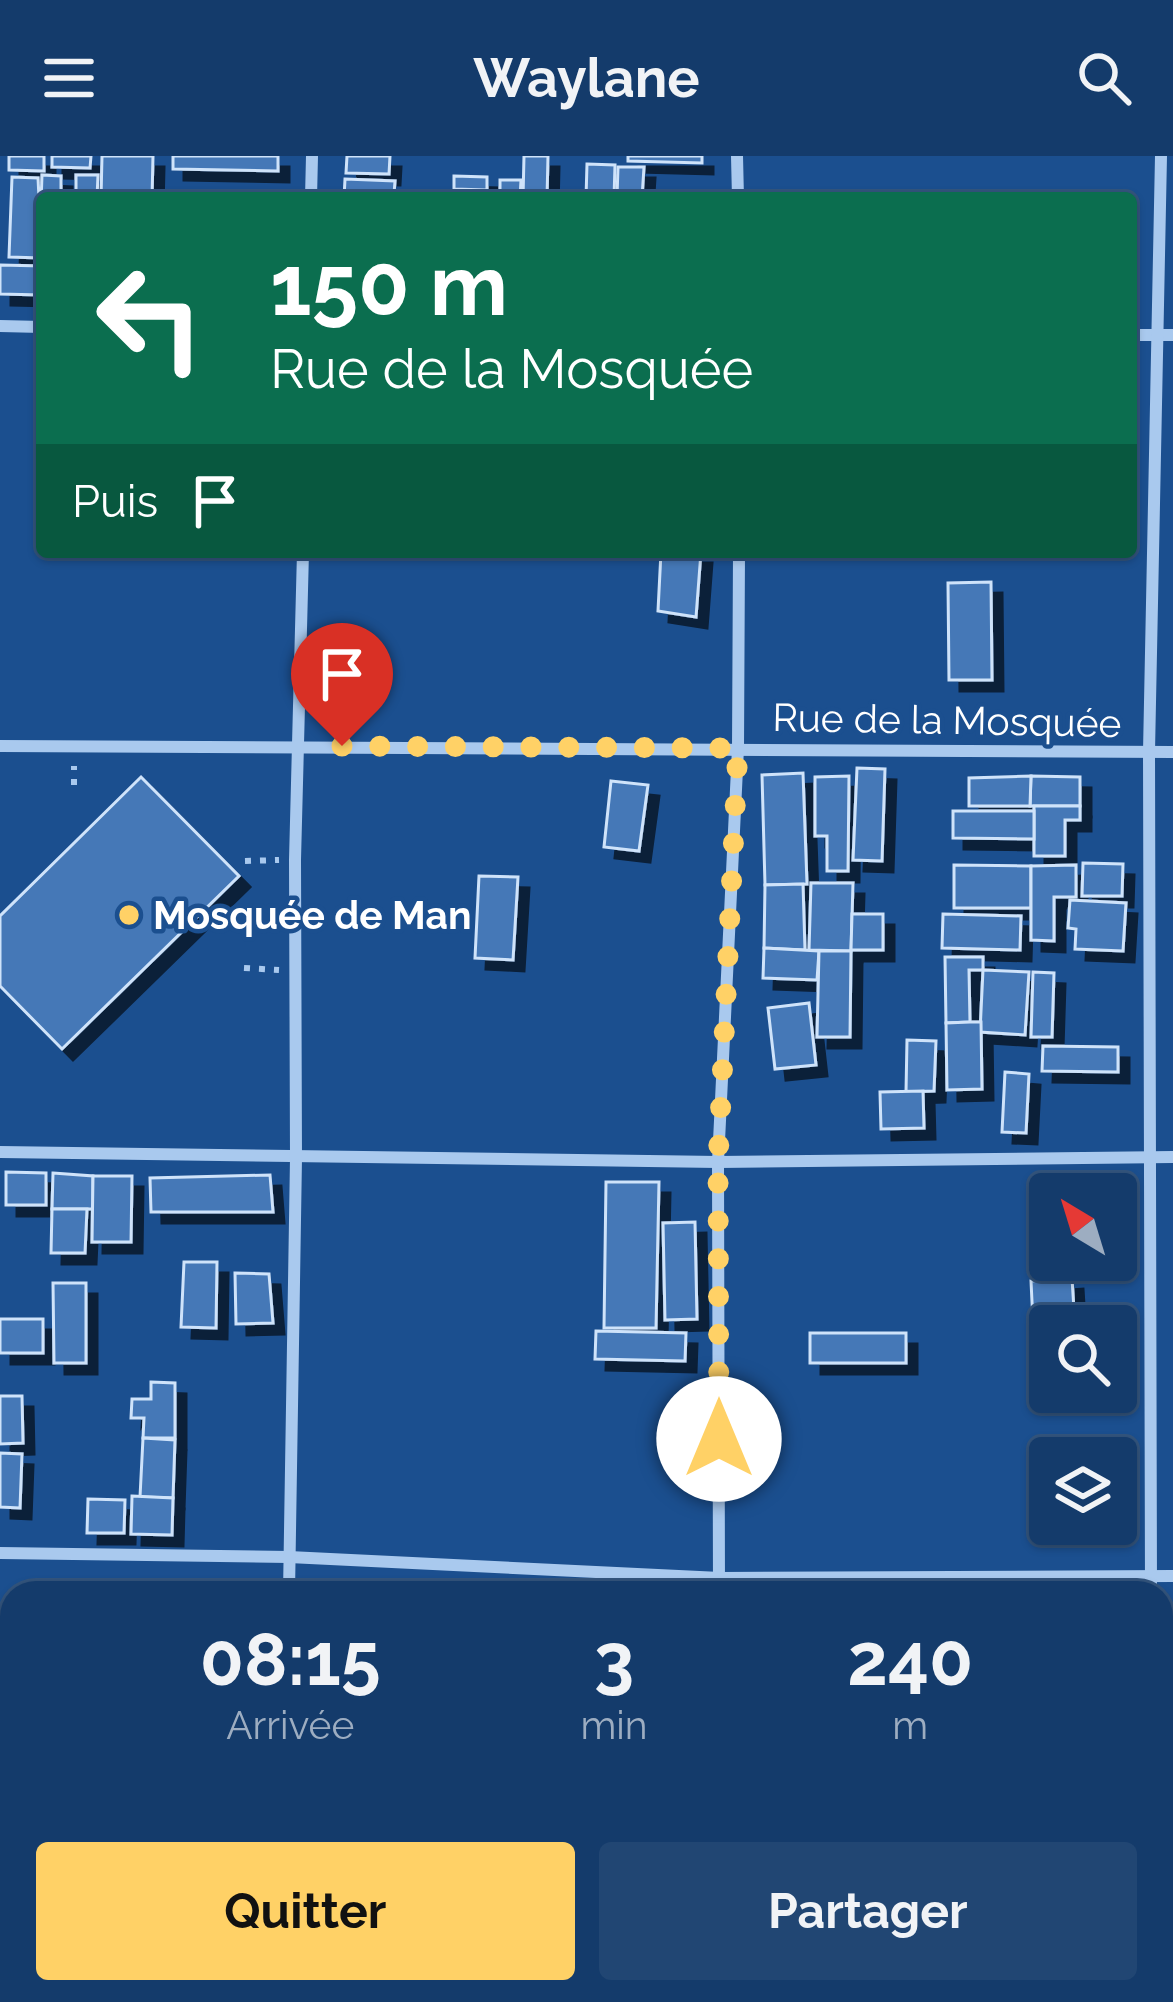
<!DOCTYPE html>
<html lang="fr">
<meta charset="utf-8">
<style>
body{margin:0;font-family:Raleway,sans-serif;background:#214673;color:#f1f3f6;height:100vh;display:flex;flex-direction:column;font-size:45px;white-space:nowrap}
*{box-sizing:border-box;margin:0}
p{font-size:39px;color:#9dadc1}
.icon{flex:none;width:66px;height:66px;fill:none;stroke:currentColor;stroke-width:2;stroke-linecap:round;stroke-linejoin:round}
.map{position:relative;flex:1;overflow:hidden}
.sheet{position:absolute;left:0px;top:1425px;width:1173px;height:423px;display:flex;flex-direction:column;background:#143b6b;border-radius:36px 36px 0 0;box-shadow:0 3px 9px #0004,0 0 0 3px #33557e}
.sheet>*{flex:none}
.guide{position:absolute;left:36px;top:36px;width:1101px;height:366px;border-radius:12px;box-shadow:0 3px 9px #0004,0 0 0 3px #33557e;background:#0b6e4f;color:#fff;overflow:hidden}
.needle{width:78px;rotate:322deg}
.buttons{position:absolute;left:1029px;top:1017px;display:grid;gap:24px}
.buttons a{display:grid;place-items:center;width:108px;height:108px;border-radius:12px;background:#143b6b;box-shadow:0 3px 9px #0004,0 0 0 3px #33557e;font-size:60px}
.pin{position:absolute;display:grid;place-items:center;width:102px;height:102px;color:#fff;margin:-123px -51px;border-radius:50% 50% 50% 0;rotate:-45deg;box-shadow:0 0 12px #0007}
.pin .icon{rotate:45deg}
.me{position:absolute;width:132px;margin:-66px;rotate:0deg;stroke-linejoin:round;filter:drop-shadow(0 0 9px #0008)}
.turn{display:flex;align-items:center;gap:42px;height:252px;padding:0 36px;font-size:54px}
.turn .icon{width:156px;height:156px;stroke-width:2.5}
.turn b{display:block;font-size:84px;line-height:102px}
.then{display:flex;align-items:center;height:114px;padding:0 36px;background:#0003;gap:24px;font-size:45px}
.eta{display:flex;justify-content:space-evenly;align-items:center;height:204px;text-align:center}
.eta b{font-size:72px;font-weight:700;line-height:84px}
.cta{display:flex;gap:24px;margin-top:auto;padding:24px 36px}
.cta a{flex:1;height:138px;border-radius:12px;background:#ffd166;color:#111;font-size:48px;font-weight:700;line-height:138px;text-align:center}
.cta a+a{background:#214673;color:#f1f3f6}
header{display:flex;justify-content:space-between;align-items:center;height:156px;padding:0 36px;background:#143b6b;font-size:54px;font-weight:700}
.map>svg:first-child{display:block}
</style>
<header><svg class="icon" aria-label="menu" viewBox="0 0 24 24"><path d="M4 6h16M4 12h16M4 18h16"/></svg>Waylane<svg class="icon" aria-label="search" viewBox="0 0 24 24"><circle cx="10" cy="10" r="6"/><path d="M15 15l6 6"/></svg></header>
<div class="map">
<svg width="1173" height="1846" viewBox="0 0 1173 1846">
<defs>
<filter id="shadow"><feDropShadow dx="11" dy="11" stdDeviation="0" flood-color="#0009"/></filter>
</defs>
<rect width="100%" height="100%" fill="#1b4f8f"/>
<g fill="#4478b7" stroke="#cfe3fa" stroke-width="3" filter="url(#shadow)">
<path d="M 9,0 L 44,0 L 44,15 L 9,14 Z"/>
<path d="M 52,0 L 91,0 L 90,12 L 52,11 Z"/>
<path d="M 102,0 L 153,0 L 152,42 L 101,42 Z"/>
<path d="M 173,0 L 278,0 L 278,15 L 173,13 Z"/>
<path d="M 347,0 L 390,0 L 389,18 L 346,17 Z"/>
<path d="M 524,0 L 548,0 L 547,42 L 523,42 Z"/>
<path d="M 628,0 L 702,0 L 702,7 L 628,5 Z"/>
<path d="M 587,8 L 615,9 L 614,42 L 586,42 Z"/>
<path d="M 618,11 L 644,11 L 642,42 L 617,41 Z"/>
<path d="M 42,19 L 61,20 L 61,42 L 42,42 L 41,47 Z"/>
<path d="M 76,19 L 98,19 L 97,42 L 76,42 Z"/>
<path d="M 454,20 L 487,21 L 487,34 L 454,33 Z"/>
<path d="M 12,21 L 38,22 L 42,102 L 9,101 Z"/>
<path d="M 345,23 L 395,25 L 394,38 L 384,37 L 384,42 L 344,42 Z"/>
<path d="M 500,24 L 521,24 L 520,42 L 500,42 Z"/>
<path d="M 0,109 L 42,110 L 42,139 L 0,138 Z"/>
<path d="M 661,396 L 701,396 L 696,461 L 658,455 Z"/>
<path d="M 991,426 L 992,524 L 949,524 L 948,427 Z"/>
<path d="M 857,612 L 885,613 L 882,705 L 853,704 Z"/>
<path d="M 803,617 L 807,728 L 765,729 L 762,619 Z"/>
<path d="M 849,620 L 848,715 L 827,715 L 827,680 L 815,680 L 815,621 Z"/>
<path d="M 1031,620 L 1080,621 L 1080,650 L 1030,650 Z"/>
<path d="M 1031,620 L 1030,650 L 969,650 L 969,622 Z"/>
<path d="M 141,621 L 239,720 L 62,893 L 0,830 L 0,760 Z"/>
<path d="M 611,625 L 648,629 L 639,695 L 604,691 Z"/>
<path d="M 1034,650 L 1080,650 L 1080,664 L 1065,664 L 1065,700 L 1034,700 Z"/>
<path d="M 953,655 L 1034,655 L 1034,683 L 953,682 Z"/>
<path d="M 1083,707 L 1123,708 L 1122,740 L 1082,740 Z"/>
<path d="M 954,709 L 1031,710 L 1031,752 L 954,752 Z"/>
<path d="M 1076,709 L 1076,741 L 1054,741 L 1054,785 L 1031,784 L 1031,710 Z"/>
<path d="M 479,720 L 518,721 L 513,804 L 475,802 Z"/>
<path d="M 811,727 L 853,727 L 851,795 L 809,794 Z"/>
<path d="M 803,728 L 805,794 L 764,792 L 765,729 Z"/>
<path d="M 1070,744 L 1126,747 L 1123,795 L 1075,793 L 1076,773 L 1068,772 Z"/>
<path d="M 852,758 L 883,758 L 883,794 L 851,794 Z"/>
<path d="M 943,758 L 1021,760 L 1020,794 L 942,792 Z"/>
<path d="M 764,792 L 819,795 L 817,824 L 763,822 Z"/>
<path d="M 819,795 L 851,795 L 850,881 L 817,881 Z"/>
<path d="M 945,801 L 983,801 L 983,814 L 969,814 L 970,866 L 946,867 Z"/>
<path d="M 983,814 L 1029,816 L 1025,879 L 980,876 Z"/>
<path d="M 1033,816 L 1054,817 L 1052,881 L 1031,881 Z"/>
<path d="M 809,847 L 816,909 L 775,913 L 768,852 Z"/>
<path d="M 970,866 L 981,866 L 982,933 L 947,934 L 946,867 Z"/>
<path d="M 907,884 L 936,885 L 934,935 L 906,936 Z"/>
<path d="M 1043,890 L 1118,891 L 1118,916 L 1042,915 Z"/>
<path d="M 1005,916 L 1029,918 L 1026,977 L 1002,976 Z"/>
<path d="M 923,935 L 924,972 L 881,973 L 880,936 Z"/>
<path d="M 6,1016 L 46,1017 L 46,1049 L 6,1049 Z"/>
<path d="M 53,1017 L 93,1020 L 93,1053 L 52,1053 Z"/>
<path d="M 270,1019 L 273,1056 L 151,1056 L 150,1022 Z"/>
<path d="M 93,1020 L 132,1020 L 131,1086 L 92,1086 Z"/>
<path d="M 606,1026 L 659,1026 L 656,1172 L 604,1172 Z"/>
<path d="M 52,1053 L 87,1053 L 85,1097 L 51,1097 Z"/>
<path d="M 695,1066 L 697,1163 L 665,1164 L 663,1067 Z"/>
<path d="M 184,1106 L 217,1106 L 216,1172 L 181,1171 Z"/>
<path d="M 235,1117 L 269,1118 L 273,1167 L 236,1168 Z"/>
<path d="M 1072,1122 L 1075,1170 L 1050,1170 L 1050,1207 L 1035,1208 L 1031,1125 Z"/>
<path d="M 53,1127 L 86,1127 L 86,1207 L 54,1207 Z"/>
<rect x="0" y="1163" width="43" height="34"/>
<path d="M 596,1175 L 686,1177 L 685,1205 L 595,1203 Z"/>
<rect x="810" y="1177" width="96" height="30"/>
<path d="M 151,1226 L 175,1227 L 175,1282 L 143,1282 L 144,1262 L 131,1262 L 132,1243 L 151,1243 Z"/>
<path d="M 0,1240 L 22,1240 L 23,1287 L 0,1288 Z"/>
<path d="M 143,1282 L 175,1284 L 173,1342 L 140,1341 Z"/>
<path d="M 0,1297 L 22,1298 L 20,1352 L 0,1351 Z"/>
<path d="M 132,1340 L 173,1342 L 172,1379 L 131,1378 Z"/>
<path d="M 88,1343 L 125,1344 L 124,1377 L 87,1377 Z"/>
</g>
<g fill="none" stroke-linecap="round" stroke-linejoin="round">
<g stroke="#a9c9ee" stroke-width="6" stroke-dasharray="6 9" stroke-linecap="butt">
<path d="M 74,629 L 74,610"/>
<path d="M 245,705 L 279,704"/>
<path d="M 244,812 L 279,814"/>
</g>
<g stroke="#a9c9ee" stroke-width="12">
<path d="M 737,0 L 738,42"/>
<path d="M 311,42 L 312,0"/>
<path d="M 0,170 L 42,171"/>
<path d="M 1131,179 L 1173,179"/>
<path d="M 0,590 L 1173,596"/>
<path d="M 0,996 L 718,1006 L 1173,1001"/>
<path d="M 0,1397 L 289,1401 L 720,1422 L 1173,1420"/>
<path d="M 289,1437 L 296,1002 L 295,704 L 303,396"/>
<path d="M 719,1437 L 718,1006 L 738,592 L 739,396"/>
<path d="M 1151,1437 L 1149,596 L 1161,0"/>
<path d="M 287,1846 L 287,1836"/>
<path d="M 711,1846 L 711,1836"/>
<path d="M 1143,1846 L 1143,1836"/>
</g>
<g stroke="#d6e6fa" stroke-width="24">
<path d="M 0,1814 L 12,1814"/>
<path d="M 1161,1823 L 1173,1823"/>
</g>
</g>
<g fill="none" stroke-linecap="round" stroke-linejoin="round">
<path stroke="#ffd166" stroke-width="21" stroke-dasharray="0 37.8" d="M 342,590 L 738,592 L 718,1006 L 719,1283"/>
</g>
<circle fill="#ffd166" stroke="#1b4f8f" stroke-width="4.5" cx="129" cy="759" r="12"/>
<g text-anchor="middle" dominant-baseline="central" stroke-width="9" stroke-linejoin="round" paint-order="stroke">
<g font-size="39" fill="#fff" stroke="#1b4f8f">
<text transform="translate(947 564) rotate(1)">Rue de la Mosquée</text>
</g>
<g font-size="39" font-weight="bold" fill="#fff" stroke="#1b4f8f" text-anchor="start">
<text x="153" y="759">Mosquée de Man</text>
</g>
</g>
</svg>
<div class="buttons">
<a><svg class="needle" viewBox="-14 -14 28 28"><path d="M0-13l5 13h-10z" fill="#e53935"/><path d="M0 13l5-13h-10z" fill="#9dadc1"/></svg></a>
<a><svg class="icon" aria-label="search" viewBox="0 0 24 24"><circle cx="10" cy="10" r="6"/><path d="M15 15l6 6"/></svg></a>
<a><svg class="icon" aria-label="layers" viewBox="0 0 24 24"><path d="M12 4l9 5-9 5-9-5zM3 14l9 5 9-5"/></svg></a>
</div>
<div class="pin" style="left:342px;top:590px;background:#d93025"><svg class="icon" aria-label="arrive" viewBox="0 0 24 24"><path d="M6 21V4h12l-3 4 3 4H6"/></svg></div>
<svg class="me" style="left:719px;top:1283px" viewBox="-20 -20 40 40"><circle r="19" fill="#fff"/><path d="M0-13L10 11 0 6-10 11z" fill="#ffd166"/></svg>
<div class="guide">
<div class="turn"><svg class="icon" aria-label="left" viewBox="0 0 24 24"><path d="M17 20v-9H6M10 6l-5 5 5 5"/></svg><div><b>150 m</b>Rue de la Mosquée</div></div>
<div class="then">Puis<svg class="icon" aria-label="arrive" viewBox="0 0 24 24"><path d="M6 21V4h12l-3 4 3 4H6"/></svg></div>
</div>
<section class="sheet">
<div class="eta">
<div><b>08:15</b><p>Arrivée</p></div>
<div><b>3</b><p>min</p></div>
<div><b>240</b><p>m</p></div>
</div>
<div class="cta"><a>Quitter</a><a>Partager</a></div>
</section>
</div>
